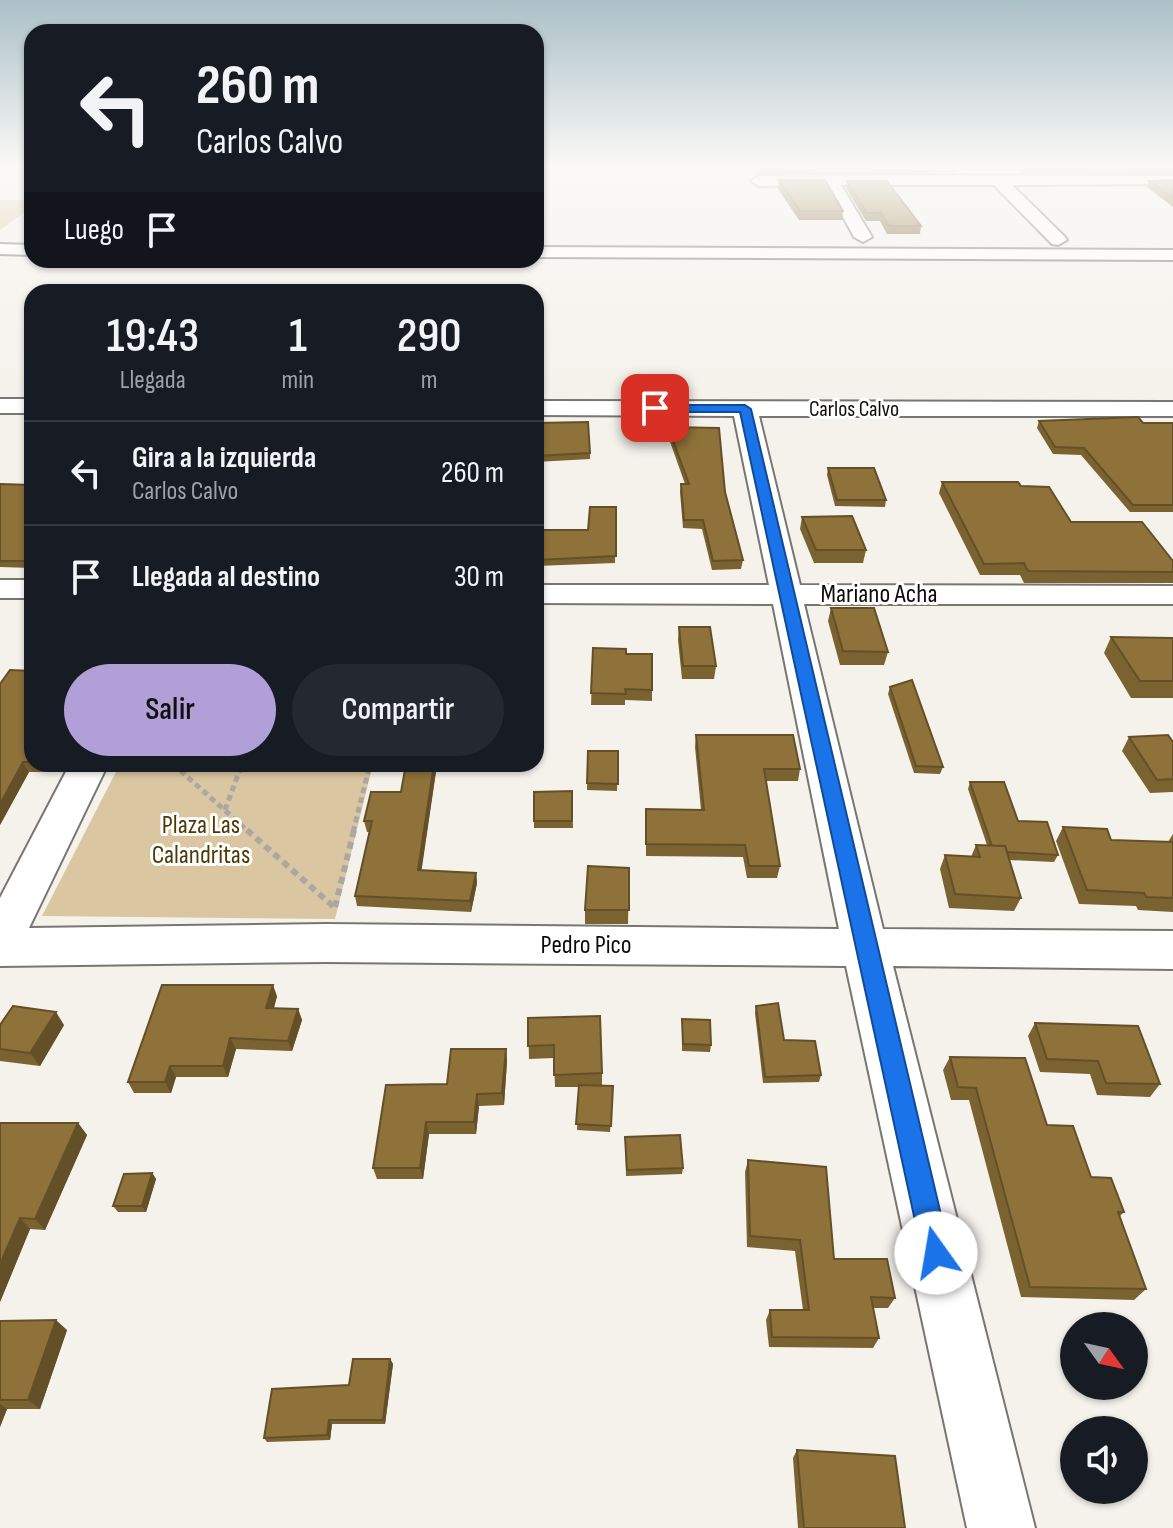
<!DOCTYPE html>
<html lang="es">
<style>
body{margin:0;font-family:"Sofia Sans Condensed",sans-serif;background:#242831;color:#f1f3f6;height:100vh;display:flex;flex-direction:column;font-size:30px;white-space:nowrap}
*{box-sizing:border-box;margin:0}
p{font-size:26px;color:#9ea1a6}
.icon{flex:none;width:44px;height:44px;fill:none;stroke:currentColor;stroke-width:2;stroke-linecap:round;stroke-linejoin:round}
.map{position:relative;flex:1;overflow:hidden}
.sheet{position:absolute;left:24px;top:284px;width:520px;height:488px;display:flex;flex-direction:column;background:#171b24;border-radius:24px;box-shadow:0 2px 6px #0004}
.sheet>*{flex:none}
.top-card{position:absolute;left:24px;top:24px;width:520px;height:244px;border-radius:24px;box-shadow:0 2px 6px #0004;background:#171b24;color:#f1f3f6;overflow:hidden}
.needle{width:52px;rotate:123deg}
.controls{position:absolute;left:1060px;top:1312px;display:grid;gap:16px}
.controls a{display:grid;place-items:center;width:88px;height:88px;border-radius:50%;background:#171b24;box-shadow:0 2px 6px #0004;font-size:40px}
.pin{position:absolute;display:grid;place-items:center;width:68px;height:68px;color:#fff;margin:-34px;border-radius:16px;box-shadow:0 4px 12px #0006}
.me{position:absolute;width:88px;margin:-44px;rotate:347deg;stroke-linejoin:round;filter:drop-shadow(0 0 6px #0008)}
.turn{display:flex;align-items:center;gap:28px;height:168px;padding:0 40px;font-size:36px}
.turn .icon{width:104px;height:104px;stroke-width:2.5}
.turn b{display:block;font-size:56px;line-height:68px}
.then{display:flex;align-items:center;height:76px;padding:0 40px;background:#0003;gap:16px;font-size:30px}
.eta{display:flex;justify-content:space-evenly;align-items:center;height:136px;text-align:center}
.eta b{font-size:48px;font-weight:600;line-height:56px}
.cta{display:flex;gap:16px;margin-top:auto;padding:16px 40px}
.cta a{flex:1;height:92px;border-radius:48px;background:#b0a0d7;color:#111;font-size:32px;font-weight:600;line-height:92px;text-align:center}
.cta a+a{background:#242831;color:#f1f3f6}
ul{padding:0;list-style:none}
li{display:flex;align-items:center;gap:24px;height:104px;padding:0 40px;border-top:2px solid #363941}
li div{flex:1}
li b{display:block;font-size:30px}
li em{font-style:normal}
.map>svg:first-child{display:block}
</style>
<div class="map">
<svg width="1173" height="1528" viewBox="0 0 1173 1528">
<rect width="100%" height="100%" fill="#f5f2ec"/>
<g fill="#dac6a1">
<path d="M 0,200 L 32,200 L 32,207 L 0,230 Z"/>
<path d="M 120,764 L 373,764 L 335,919 L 42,916 Z"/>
</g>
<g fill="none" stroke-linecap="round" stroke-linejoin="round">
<defs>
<g id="street">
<path d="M 830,175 L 1173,176 L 1173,184 L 1012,185 L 1064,236 L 1067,240 L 1058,245 L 1052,244 L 994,185 L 841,185 L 872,237 L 863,242 L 854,237 L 826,185 L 759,186 L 751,181 L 759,176 Z"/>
<path d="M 0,244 L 32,245 L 32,255 L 0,254 Z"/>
<path d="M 536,247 L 1173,250 L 1173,260 L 536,257 Z"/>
<rect x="0" y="399" width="32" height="14"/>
<path d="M 536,401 L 1173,402 L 1173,416 L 759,416 L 800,585 L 1173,586 L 1173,604 L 804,604 L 883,929 L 1173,931 L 1173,969 L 893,966 L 1035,1528 L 967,1528 L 846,966 L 325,962 L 0,966 L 0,898 L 70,764 L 108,764 L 29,928 L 325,924 L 839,929 L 773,604 L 536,603 L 536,585 L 769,585 L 734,416 L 536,415 Z"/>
<rect x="0" y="580" width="32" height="18"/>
</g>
</defs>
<use href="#street" stroke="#797671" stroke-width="4"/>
<g stroke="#aba8a4" stroke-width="5" stroke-dasharray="6 4" stroke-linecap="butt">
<path d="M 173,764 L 249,832"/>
<path d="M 225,810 L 242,764"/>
<path d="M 353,832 L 370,764"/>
</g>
<g stroke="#aba8a4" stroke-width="6" stroke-dasharray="7 5" stroke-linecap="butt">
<path d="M 247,830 L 334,907"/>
<path d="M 335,907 L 354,830"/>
</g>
<use href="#street" fill="#fff" fill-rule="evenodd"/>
</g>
<g fill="#7b6231">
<path d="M 753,167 L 962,167 L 956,172 L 757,174 Z"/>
<path d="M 1016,167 L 1173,167 L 1173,174 L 1023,173 Z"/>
<path d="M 779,180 L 843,211 L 842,220 L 799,220 L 778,189 Z"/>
<path d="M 1173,180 L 1173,207 L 1147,187 L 1149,181 Z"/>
<path d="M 847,181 L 921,226 L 920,234 L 887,234 L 880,221 L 866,221 L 846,188 Z"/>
<path d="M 1039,421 L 1173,423 L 1173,512 L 1130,512 L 1081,455 L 1053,454 L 1037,428 Z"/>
<path d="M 536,423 L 590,453 L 590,459 L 536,462 Z"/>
<path d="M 668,427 L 725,492 L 743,560 L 741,569 L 712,570 L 702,529 L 683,528 L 680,492 L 681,484 L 685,484 L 668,436 Z"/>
<path d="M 828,468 L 886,500 L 885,507 L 835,506 L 827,475 Z"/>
<path d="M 942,482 L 1021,486 L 1071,522 L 1173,561 L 1173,583 L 1024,583 L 1020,575 L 980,575 L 939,493 Z"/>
<path d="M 0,484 L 32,485 L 32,568 L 0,567 Z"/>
<path d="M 616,507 L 615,563 L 536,566 L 536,530 L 588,530 Z"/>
<path d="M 802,517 L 866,550 L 863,563 L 814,563 L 800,529 Z"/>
<path d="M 831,608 L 888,652 L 884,665 L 840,665 L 828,621 Z"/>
<path d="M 536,614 L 543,620 L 541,650 L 536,650 Z"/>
<path d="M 679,627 L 716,666 L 714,679 L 682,679 L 678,640 Z"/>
<path d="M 1111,637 L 1173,638 L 1173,698 L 1131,698 L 1104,653 Z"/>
<path d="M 593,648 L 626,654 L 652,690 L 652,701 L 625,700 L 625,705 L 591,705 Z"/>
<path d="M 32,671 L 32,764 L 52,764 L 47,772 L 29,772 L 0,825 Z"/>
<path d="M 890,687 L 943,767 L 940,774 L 914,773 L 888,694 Z"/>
<path d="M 696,735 L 800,769 L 798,781 L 766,781 L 780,866 L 777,878 L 747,878 L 743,857 L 646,856 L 646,809 L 701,810 L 695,747 Z"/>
<path d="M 1129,737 L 1173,742 L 1173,792 L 1150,793 L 1122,751 Z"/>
<path d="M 588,751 L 618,751 L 617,791 L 587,790 Z"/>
<path d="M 406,764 L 437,764 L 421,870 L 476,873 L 477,883 L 471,912 L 357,906 L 355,896 L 369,832 L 367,832 L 364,821 L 401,792 Z"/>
<path d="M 970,782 L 1058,855 L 1054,862 L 1009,860 L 1021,898 L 1014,911 L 949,908 L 940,869 L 945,855 L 971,857 L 976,845 L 987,845 L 968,789 Z"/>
<path d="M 572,791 L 573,828 L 534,828 L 534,821 Z"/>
<path d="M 1063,827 L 1111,840 L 1168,842 L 1173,834 L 1173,912 L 1138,910 L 1136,906 L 1079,904 L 1056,841 Z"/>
<path d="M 629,868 L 628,924 L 585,924 L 585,910 Z"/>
<path d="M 277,996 L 274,1008 L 298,1009 L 302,1020 L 292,1051 L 236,1049 L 228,1077 L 176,1077 L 171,1093 L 134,1093 L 128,1082 Z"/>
<path d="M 756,1006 L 784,1040 L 821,1075 L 819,1082 L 763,1083 L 755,1013 Z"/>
<path d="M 528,1018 L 602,1073 L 602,1086 L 613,1086 L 610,1132 L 577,1130 L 579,1087 L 555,1087 L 554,1058 L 529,1059 Z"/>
<path d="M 682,1019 L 711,1045 L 710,1052 L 682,1051 Z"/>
<path d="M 1035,1023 L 1160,1084 L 1150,1097 L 1097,1095 L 1090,1074 L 1040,1072 L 1028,1036 Z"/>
<path d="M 0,1025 L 64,1025 L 40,1066 L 0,1061 Z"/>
<path d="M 506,1049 L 507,1061 L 504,1105 L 479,1106 L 476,1134 L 429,1134 L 423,1179 L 377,1179 L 373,1168 L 447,1084 Z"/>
<path d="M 950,1057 L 1047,1125 L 1091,1177 L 1124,1212 L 1120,1216 L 1146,1289 L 1134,1300 L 1021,1297 L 969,1100 L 951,1100 L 943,1070 Z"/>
<path d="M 0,1123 L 78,1123 L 87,1135 L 45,1230 L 30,1229 L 0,1302 Z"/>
<path d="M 625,1137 L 683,1168 L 682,1174 L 626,1176 Z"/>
<path d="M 748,1160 L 834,1259 L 895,1298 L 888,1308 L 873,1308 L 879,1338 L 873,1348 L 769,1347 L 766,1320 L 770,1310 L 803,1310 L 795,1251 L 747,1247 L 745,1172 Z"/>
<path d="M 152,1173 L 156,1179 L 146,1212 L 118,1212 L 113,1206 Z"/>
<path d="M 0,1321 L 67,1330 L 40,1409 L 7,1409 L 0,1427 Z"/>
<path d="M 390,1359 L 393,1364 L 385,1424 L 332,1424 L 330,1440 L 267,1442 L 264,1438 Z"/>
<path d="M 797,1450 L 905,1528 L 798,1528 L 793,1458 Z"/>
</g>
<g fill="#645028">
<path d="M 23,762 L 29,772 L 0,825 L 0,804 Z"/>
<path d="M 43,764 L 52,764 L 47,772 Z"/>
<path d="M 434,764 L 437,764 L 437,765 L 420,881 L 418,870 Z"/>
<path d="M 476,873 L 477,883 L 471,912 L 470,901 Z"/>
<path d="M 273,985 L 277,996 L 271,1018 L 266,1008 Z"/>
<path d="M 298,1009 L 302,1020 L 292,1051 L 288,1041 Z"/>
<path d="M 56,1012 L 64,1025 L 40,1066 L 30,1053 Z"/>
<path d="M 230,1038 L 236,1049 L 228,1077 L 223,1066 Z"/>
<path d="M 506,1049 L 507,1061 L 504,1105 L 502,1093 Z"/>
<path d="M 170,1066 L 176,1077 L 171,1093 L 165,1082 Z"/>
<path d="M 477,1094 L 479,1106 L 476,1134 L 474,1122 Z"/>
<path d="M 426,1122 L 429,1134 L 423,1179 L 420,1168 Z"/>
<path d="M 78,1123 L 87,1135 L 45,1230 L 35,1219 Z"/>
<path d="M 152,1173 L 156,1179 L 146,1212 L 142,1206 Z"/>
<path d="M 20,1218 L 30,1229 L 0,1302 L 0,1264 Z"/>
<path d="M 56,1320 L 67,1330 L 40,1409 L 28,1400 Z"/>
<path d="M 390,1359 L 393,1364 L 385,1424 L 383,1420 Z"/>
<path d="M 0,1404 L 7,1409 L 0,1427 Z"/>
<path d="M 329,1420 L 332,1424 L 330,1440 L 327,1435 Z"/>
</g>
<g fill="#8f7239" stroke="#645028" stroke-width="2">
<path d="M 757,167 L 918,167 L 757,168 Z"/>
<path d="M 1038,167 L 1173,167 L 1173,168 Z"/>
<path d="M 779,180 L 825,180 L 843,211 L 800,211 Z"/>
<path d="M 1173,180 L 1173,198 L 1149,181 Z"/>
<path d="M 847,181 L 887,181 L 921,226 L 889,226 L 881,213 L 867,213 Z"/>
<path d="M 1138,417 L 1143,423 L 1173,423 L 1173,505 L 1133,505 L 1084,448 L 1055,447 L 1039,421 Z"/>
<path d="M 588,422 L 590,453 L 536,456 L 536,423 Z"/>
<path d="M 668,427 L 719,428 L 725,492 L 743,560 L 713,561 L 703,520 L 684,520 L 681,484 L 689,484 Z"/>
<path d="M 828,468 L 874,468 L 886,500 L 837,500 Z"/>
<path d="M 942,482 L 1018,482 L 1021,486 L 1049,487 L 1071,522 L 1142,522 L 1173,561 L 1173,572 L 1028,571 L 1024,563 L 984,564 Z"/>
<path d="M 0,484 L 32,485 L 32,561 L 0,561 Z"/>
<path d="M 590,507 L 616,507 L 616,556 L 536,560 L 536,530 L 588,530 Z"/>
<path d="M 852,516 L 866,550 L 816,550 L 802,517 Z"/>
<path d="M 831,608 L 874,608 L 888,652 L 843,651 Z"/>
<path d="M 536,614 L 543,614 L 541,643 L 536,643 Z"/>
<path d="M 679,627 L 710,627 L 716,666 L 683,666 Z"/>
<path d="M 1111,637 L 1173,638 L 1173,681 L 1140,681 Z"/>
<path d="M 593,648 L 626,649 L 626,654 L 652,654 L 652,690 L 625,689 L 626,694 L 591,693 Z"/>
<path d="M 10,670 L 32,671 L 32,762 L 23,762 L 0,804 L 0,684 Z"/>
<path d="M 912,680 L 943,767 L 916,766 L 890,687 Z"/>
<path d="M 696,735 L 793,735 L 800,769 L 764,769 L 780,866 L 749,866 L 745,845 L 646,844 L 646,809 L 704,810 Z"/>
<path d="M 1168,735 L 1173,742 L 1173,779 L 1157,780 L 1129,737 Z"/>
<path d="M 588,751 L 618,751 L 618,784 L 587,783 Z"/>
<path d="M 406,764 L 434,764 L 418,870 L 476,873 L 470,901 L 355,896 L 372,821 L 364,821 L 371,792 L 401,792 Z"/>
<path d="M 970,782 L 1004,782 L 1018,821 L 1047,822 L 1058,855 L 1007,852 L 1005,846 L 992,846 Z"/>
<path d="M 572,791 L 572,821 L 534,821 L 534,792 Z"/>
<path d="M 1063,827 L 1107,829 L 1111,840 L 1173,842 L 1173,898 L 1146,897 L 1144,893 L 1087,890 Z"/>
<path d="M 976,845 L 1005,846 L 1021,898 L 955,894 L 945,855 L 980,857 Z"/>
<path d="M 588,866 L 629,868 L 629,910 L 585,910 Z"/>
<path d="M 162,985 L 273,985 L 266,1008 L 298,1009 L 288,1041 L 230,1038 L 223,1066 L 170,1066 L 165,1082 L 128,1082 Z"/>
<path d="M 778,1003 L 784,1040 L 815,1041 L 821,1075 L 765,1077 L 756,1006 Z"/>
<path d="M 13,1006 L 56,1012 L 30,1053 L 0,1049 L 0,1025 Z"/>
<path d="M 600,1016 L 602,1073 L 554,1075 L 554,1045 L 528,1046 L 528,1018 Z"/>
<path d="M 682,1019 L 710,1020 L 711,1045 L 683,1044 Z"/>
<path d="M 1035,1023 L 1138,1026 L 1160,1084 L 1106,1083 L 1098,1061 L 1047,1059 Z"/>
<path d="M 451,1049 L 506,1049 L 502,1093 L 477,1094 L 474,1122 L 426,1122 L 420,1168 L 373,1168 L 386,1085 L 447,1084 Z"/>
<path d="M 950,1057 L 1025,1058 L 1047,1125 L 1073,1126 L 1091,1177 L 1111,1178 L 1124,1212 L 1118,1212 L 1146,1289 L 1030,1287 L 976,1088 L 958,1087 Z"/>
<path d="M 579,1085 L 613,1086 L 611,1126 L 576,1124 Z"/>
<path d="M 0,1123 L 78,1123 L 35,1219 L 20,1218 L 0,1264 Z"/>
<path d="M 680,1135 L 683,1168 L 627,1170 L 625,1137 Z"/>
<path d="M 748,1160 L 826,1167 L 834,1259 L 887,1259 L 895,1298 L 871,1297 L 879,1338 L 772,1337 L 770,1310 L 809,1310 L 800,1240 L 750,1236 Z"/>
<path d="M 152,1173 L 142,1206 L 113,1206 L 124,1174 Z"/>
<path d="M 56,1320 L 28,1400 L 0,1400 L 0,1321 Z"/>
<path d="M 353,1359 L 390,1359 L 383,1420 L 329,1420 L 327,1435 L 264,1438 L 272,1389 L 349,1385 Z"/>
<path d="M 797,1450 L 895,1456 L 905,1528 L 804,1528 Z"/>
</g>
<linearGradient id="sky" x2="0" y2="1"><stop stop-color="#abc0c7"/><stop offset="0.44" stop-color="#faf9f6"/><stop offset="1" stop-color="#faf9f6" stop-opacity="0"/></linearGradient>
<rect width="1173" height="380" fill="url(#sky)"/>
<path fill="#1a73e8" stroke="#114b97" stroke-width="2" d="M 745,405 L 751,409 L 950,1253 L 946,1262 L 936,1266 L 927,1262 L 922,1253 L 740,412 L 655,412 L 650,408 L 655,405 Z"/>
<g text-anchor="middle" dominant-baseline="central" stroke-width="6" stroke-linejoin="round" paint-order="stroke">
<g font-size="22" fill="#0d0c0a" stroke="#fff">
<text x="854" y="409">Carlos Calvo</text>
</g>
<g font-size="26" fill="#0d0c0a" stroke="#fff">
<text x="879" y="594">Mariano Acha</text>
<text x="586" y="945">Pedro Pico</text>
</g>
<g font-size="26" fill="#4e3908" stroke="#fff">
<text x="201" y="825">Plaza Las<tspan x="201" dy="30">Calandritas</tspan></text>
</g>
</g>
</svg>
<div class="controls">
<a><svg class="needle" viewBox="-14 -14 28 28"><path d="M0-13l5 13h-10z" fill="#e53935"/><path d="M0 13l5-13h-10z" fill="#9ea1a6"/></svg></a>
<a><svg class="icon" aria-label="sound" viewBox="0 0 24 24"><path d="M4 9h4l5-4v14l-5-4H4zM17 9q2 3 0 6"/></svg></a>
</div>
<div class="pin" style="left:655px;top:408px;background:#d93025"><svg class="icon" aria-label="arrive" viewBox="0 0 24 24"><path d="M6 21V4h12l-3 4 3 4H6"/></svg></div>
<svg class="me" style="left:936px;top:1253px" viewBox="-20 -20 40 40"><circle r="19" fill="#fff"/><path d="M0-13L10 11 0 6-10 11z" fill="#1a73e8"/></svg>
<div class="top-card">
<div class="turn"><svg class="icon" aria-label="left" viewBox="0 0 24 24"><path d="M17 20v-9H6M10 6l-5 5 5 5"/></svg><div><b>260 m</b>Carlos Calvo</div></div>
<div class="then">Luego<svg class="icon" aria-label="arrive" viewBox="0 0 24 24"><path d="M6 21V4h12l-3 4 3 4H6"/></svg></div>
</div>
<section class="sheet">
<div class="eta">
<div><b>19:43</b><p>Llegada</p></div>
<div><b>1</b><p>min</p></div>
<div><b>290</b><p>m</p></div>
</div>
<ul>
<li><svg class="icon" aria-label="left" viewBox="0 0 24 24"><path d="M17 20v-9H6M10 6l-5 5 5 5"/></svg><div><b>Gira a la izquierda</b><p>Carlos Calvo</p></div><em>260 m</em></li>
<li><svg class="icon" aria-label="arrive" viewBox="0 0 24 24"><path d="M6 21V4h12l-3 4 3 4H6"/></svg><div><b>Llegada al destino</b></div><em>30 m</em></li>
</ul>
<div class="cta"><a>Salir</a><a>Compartir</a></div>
</section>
</div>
